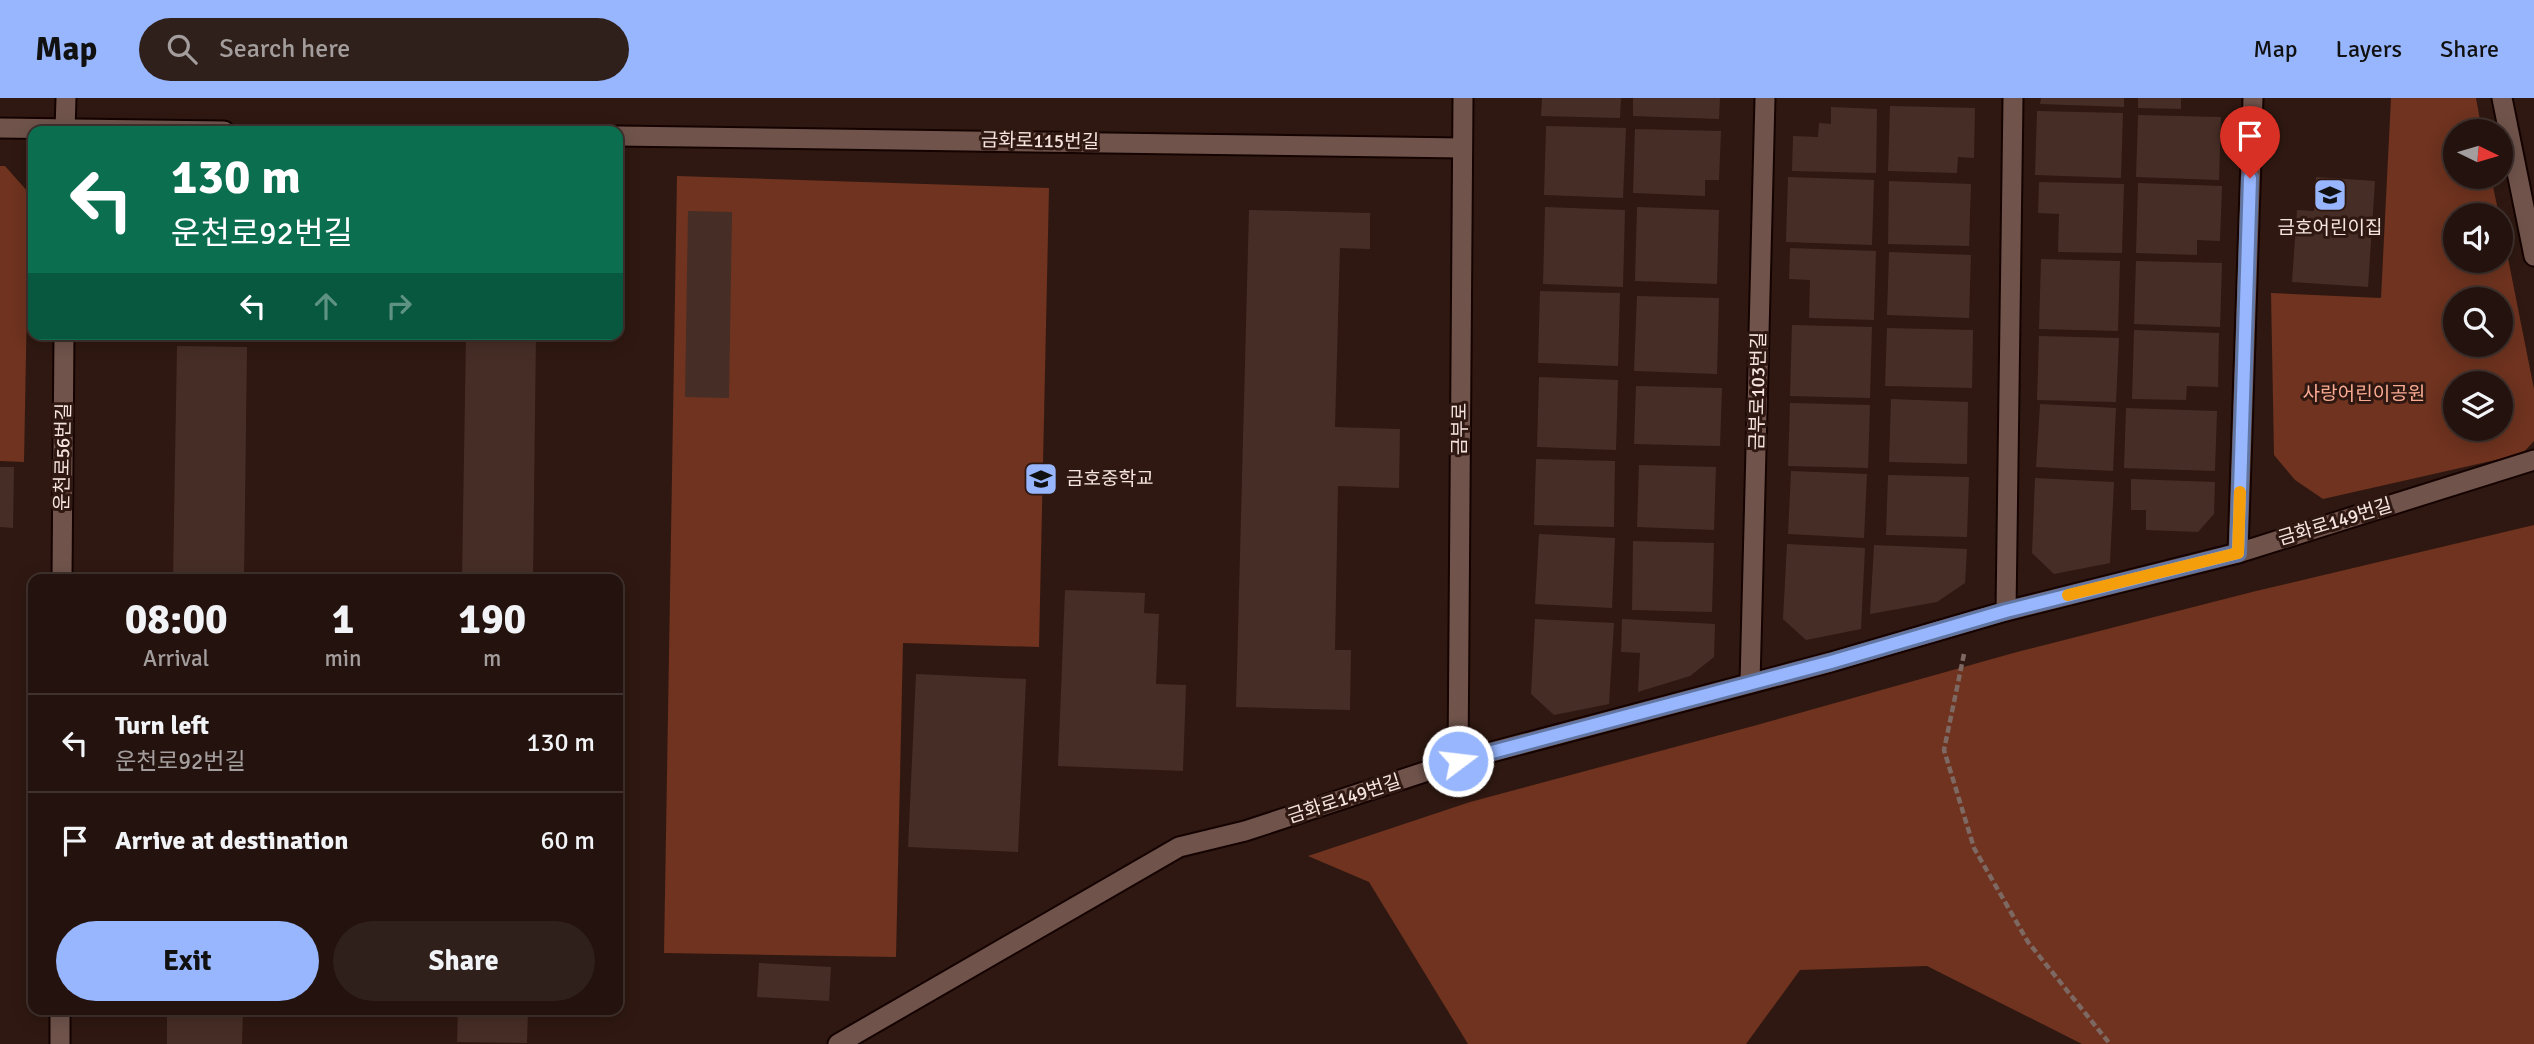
<!DOCTYPE html>
<meta charset="utf-8">
<style>
body{margin:0;font-family:Signika,"Noto Sans KR",sans-serif;background:#2f201b;color:#f1f3f6;height:100vh;display:flex;flex-direction:column;font-size:26px;white-space:nowrap}
*{box-sizing:border-box;margin:0}
p{font-size:23px;color:#a39e9d}
.icon{flex:none;width:38px;height:38px;fill:none;stroke:currentColor;stroke-width:2;stroke-linecap:round;stroke-linejoin:round}
.map{position:relative;flex:1;overflow:hidden}
.drawer{position:absolute;left:28px;top:476px;width:595px;height:441px;display:flex;flex-direction:column;background:#23120d;border-radius:14px;box-shadow:0 4px 18px #0003,0 0 0 2px #40322e}
.drawer>*{flex:none}
.banner{position:absolute;left:28px;top:28px;width:595px;height:214px;border-radius:14px;box-shadow:0 4px 18px #0003,0 0 0 2px #40322e;background:#0b6e4f;color:#fff;overflow:hidden}
.needle{width:46px;rotate:95deg}
.controls{position:absolute;left:2443px;top:21px;display:grid;gap:14px}
.controls a{display:grid;place-items:center;width:70px;height:70px;border-radius:50%;background:#23120d;box-shadow:0 4px 18px #0003,0 0 0 2px #40322e;font-size:35px}
.pin{position:absolute;display:grid;place-items:center;width:60px;height:60px;color:#fff;margin:-72px -30px;border-radius:50% 50% 50% 0;rotate:-45deg;box-shadow:0 0 7px #0007}
.pin .icon{rotate:45deg}
.me{position:absolute;width:77px;margin:-38px;rotate:75deg;stroke-linejoin:round;filter:drop-shadow(0 0 5px #0008)}
.turn{display:flex;align-items:center;gap:24px;height:147px;padding:0 28px;font-size:32px}
.turn .icon{width:91px;height:91px;stroke-width:2.5}
.turn b{display:block;font-size:49px;line-height:60px}
.lanes{display:flex;align-items:center;height:66px;padding:0 28px;background:#0003;justify-content:center;gap:35px;direction:ltr}
.lanes .off{opacity:.35}
.eta{display:flex;justify-content:space-evenly;align-items:center;height:119px;text-align:center}
.eta b{font-size:42px;font-weight:700;line-height:49px}
.primary-button{display:flex;gap:14px;margin-top:auto;padding:14px 28px}
.primary-button a{flex:1;height:80px;border-radius:42px;background:#97b6fd;color:#111;font-size:28px;font-weight:700;line-height:80px;text-align:center}
.primary-button a+a{background:#2f201b;color:#f1f3f6}
ul{padding:0;list-style:none}
li{display:flex;align-items:center;gap:21px;height:98px;padding:0 28px;border-top:2px solid #40322e}
li div{flex:1}
li b{display:block;font-size:26px}
li em{font-style:normal}
header{display:flex;align-items:center;gap:42px;box-sizing:border-box;height:98px;padding:0 35px;background:#97b6fd;color:#111}
header strong{font-size:33px}
nav{display:flex;gap:38px;margin-inline-start:auto;font-size:24px}
.search{width:490px;height:63px;background:#2f201b;display:flex;align-items:center;gap:18px;box-sizing:border-box;padding:0 24px;border-radius:38px;color:#a39e9d;font-size:26px}
.map>svg:first-child{display:block}
</style>
<header>
<strong>Map</strong>
<div class="search"><svg class="icon" aria-label="search" viewBox="0 0 24 24"><circle cx="10" cy="10" r="6"/><path d="M15 15l6 6"/></svg>Search here</div>
<nav><a>Map</a><a>Layers</a><a>Share</a></nav>
</header>
<div class="map">
<svg width="2534" height="946" viewBox="0 0 2534 946">
<rect width="100%" height="100%" fill="#2f1811"/>
<g fill="#6f331f" fill-rule="evenodd">
<path d="M 2391,0 L 2476,0 L 2482,33 L 2455,33 L 2455,79 L 2491,79 L 2499,117 L 2455,117 L 2455,163 L 2501,163 L 2501,125 L 2534,291 L 2534,343 L 2522,356 L 2323,401 L 2295,382 L 2274,357 L 2271,195 L 2381,200 ZM 2455,201 L 2501,201 L 2501,247 L 2455,247 ZM 2455,285 L 2501,285 L 2501,331 L 2455,331 Z"/>
<path d="M 0,68 L 5,68 L 29,95 L 24,364 L 0,363 Z"/>
<path d="M 677,78 L 1049,90 L 1039,549 L 903,545 L 896,859 L 664,855 Z"/>
<path d="M 2534,427 L 2534,946 L 2082,946 L 1927,868 L 1800,872 L 1746,946 L 1468,946 L 1369,784 L 1308,758 L 1470,704 L 1757,627 L 2017,554 L 2256,493 Z"/>
</g>
<g fill="#462e26">
<path d="M 1542,0 L 1621,0 L 1620,20 L 1541,18 Z"/>
<path d="M 1633,0 L 1720,0 L 1719,21 L 1633,18 Z"/>
<path d="M 2041,0 L 2124,0 L 2124,9 L 2040,6 Z"/>
<path d="M 2138,0 L 2181,0 L 2181,11 L 2138,10 Z"/>
<path d="M 1890,8 L 1975,10 L 1974,60 L 1958,59 L 1957,75 L 1888,73 Z"/>
<path d="M 1831,9 L 1877,11 L 1876,75 L 1792,73 L 1793,38 L 1818,39 L 1819,25 L 1831,26 Z"/>
<path d="M 2037,13 L 2123,15 L 2121,80 L 2035,77 Z"/>
<path d="M 2138,17 L 2221,19 L 2219,82 L 2136,79 Z"/>
<path d="M 1546,28 L 1626,30 L 1623,100 L 1544,97 Z"/>
<path d="M 1635,31 L 1721,33 L 1719,82 L 1705,82 L 1705,98 L 1633,95 Z"/>
<path d="M 1788,79 L 1874,82 L 1872,147 L 1786,144 Z"/>
<path d="M 2316,79 L 2375,83 L 2368,189 L 2292,184 L 2297,112 L 2314,113 Z"/>
<path d="M 1889,83 L 1971,86 L 1969,148 L 1888,146 Z"/>
<path d="M 2039,84 L 2124,86 L 2122,155 L 2058,154 L 2059,116 L 2038,115 Z"/>
<path d="M 2138,85 L 2222,88 L 2220,143 L 2197,142 L 2197,157 L 2136,155 Z"/>
<path d="M 1545,109 L 1625,112 L 1623,189 L 1543,186 Z"/>
<path d="M 1637,109 L 1719,112 L 1717,186 L 1635,183 Z"/>
<path d="M 1249,112 L 1370,115 L 1370,151 L 1340,150 L 1335,329 L 1400,331 L 1399,390 L 1338,388 L 1335,552 L 1351,552 L 1350,612 L 1236,609 Z"/>
<path d="M 688,113 L 732,114 L 729,300 L 685,299 Z"/>
<path d="M 1790,150 L 1876,153 L 1874,222 L 1809,220 L 1810,182 L 1789,181 Z"/>
<path d="M 1889,154 L 1971,157 L 1969,220 L 1887,217 Z"/>
<path d="M 2041,161 L 2120,163 L 2118,233 L 2039,231 Z"/>
<path d="M 2136,163 L 2222,165 L 2220,229 L 2134,226 Z"/>
<path d="M 1540,193 L 1620,195 L 1618,268 L 1538,265 Z"/>
<path d="M 1637,198 L 1719,200 L 1717,276 L 1634,273 Z"/>
<path d="M 1792,227 L 1872,229 L 1870,300 L 1790,298 Z"/>
<path d="M 1887,230 L 1973,232 L 1972,290 L 1885,288 Z"/>
<path d="M 2134,232 L 2219,235 L 2218,289 L 2187,288 L 2186,302 L 2132,301 Z"/>
<path d="M 466,236 L 536,236 L 533,481 L 462,481 Z"/>
<path d="M 2039,238 L 2119,240 L 2116,304 L 2037,302 Z"/>
<path d="M 177,248 L 247,249 L 244,481 L 173,481 Z"/>
<path d="M 1539,279 L 1618,282 L 1616,352 L 1537,349 Z"/>
<path d="M 1636,288 L 1722,290 L 1720,348 L 1634,346 Z"/>
<path d="M 1891,301 L 1968,304 L 1967,366 L 1889,364 Z"/>
<path d="M 1790,305 L 1870,307 L 1868,370 L 1788,368 Z"/>
<path d="M 2040,306 L 2116,310 L 2113,373 L 2036,369 Z"/>
<path d="M 2126,310 L 2217,313 L 2215,373 L 2124,370 Z"/>
<path d="M 1536,361 L 1615,363 L 1614,429 L 1534,427 Z"/>
<path d="M 1639,367 L 1716,369 L 1714,432 L 1637,429 Z"/>
<path d="M 0,369 L 14,369 L 13,430 L 0,429 Z"/>
<path d="M 1791,373 L 1867,376 L 1864,440 L 1788,436 Z"/>
<path d="M 1888,377 L 1969,379 L 1967,439 L 1886,437 Z"/>
<path d="M 2035,380 L 2114,384 L 2110,465 L 2054,476 L 2032,455 Z"/>
<path d="M 2131,381 L 2215,384 L 2214,416 L 2198,434 L 2146,432 L 2146,412 L 2131,412 Z"/>
<path d="M 1539,436 L 1615,440 L 1612,510 L 1535,506 Z"/>
<path d="M 1633,443 L 1714,445 L 1712,514 L 1632,512 Z"/>
<path d="M 1787,446 L 1865,450 L 1861,531 L 1806,542 L 1783,521 Z"/>
<path d="M 1874,447 L 1967,451 L 1965,485 L 1937,504 L 1870,516 Z"/>
<path d="M 1065,492 L 1145,495 L 1144,515 L 1159,516 L 1156,586 L 1186,587 L 1183,673 L 1058,668 Z"/>
<path d="M 1535,521 L 1614,525 L 1609,606 L 1554,617 L 1531,596 Z"/>
<path d="M 1622,521 L 1715,526 L 1714,559 L 1690,578 L 1638,594 L 1640,555 L 1621,554 Z"/>
<path d="M 916,576 L 1026,581 L 1018,754 L 908,749 Z"/>
<path d="M 759,865 L 831,869 L 829,903 L 757,899 Z"/>
<path d="M 167,912 L 243,912 L 242,946 L 167,946 Z"/>
<path d="M 458,912 L 528,912 L 527,945 L 457,944 Z"/>
</g>
<g fill="none" stroke-linecap="round" stroke-linejoin="round">
<defs>
<g id="minor">
<path d="M 2502,0 L 2534,158"/>
<path d="M 0,30 L 224,33"/>
<path d="M 65,33 L 66,0"/>
<path d="M 618,38 L 1462,50"/>
<path d="M 2238,455 L 2253,0"/>
<path d="M 62,481 L 64,236"/>
<path d="M 2006,513 L 2013,0"/>
<path d="M 1750,585 L 1765,0"/>
<path d="M 1458,663 L 1463,0"/>
<path d="M 60,946 L 60,912"/>
<path d="M 838,946 L 1179,749 L 1245,733 L 1458,663 L 1831,564 L 2006,513 L 2238,455 L 2534,362"/>
</g>
</defs>
<use href="#minor" stroke="#150301" stroke-width="23"/>
<path stroke="#7d6862" stroke-width="4.5" stroke-dasharray="7 3.5" stroke-linecap="butt" d="M 1964,556 L 1944,652 L 1974,750 L 2028,844 L 2110,946"/>
<use href="#minor" stroke="#70544c" stroke-width="19"/>
</g>
<g fill="none" stroke-linecap="round" stroke-linejoin="round">
<defs>
<path id="route" d="M 1458,663 L 1831,564 L 2006,513 L 2238,455 L 2250,80"/>
</defs>
<use href="#route" stroke="#6276a4" stroke-width="18"/>
<use href="#route" stroke="#97b6fd" stroke-width="12"/>
<path stroke="#f59e0b" stroke-width="12" d="M 2068,497 L 2238,455 L 2240,394"/>
</g>
<defs>
<symbol id="school-square" viewBox="-11 -11 22 22"><rect x="-9" y="-9" width="18" height="18" rx="4" fill="#97b6fd" stroke="#2f1811"/><path d="M0-5L7-2L0 1L-7-2ZM-4 1L0 2.5L4 1V4Q0 6-4 4Z" fill="#111"/></symbol>
</defs>
<g fill-rule="evenodd">
<use href="#school-square" x="2311" y="78" width="38" height="38"/>
<use href="#school-square" x="1022" y="362" width="38" height="38"/>
</g>
<g text-anchor="middle" dominant-baseline="central" stroke-width="6" stroke-linejoin="round" paint-order="stroke">
<g font-size="19" fill="#f5e4df" stroke="#2f1811">
<text transform="translate(1040 43) rotate(1)">금화로115번길</text>
<text transform="translate(1758 293) rotate(-89)">금부로103번길</text>
<text transform="translate(1460 331) rotate(-90)">금부로</text>
<text transform="translate(63 359) rotate(-89)">운천로56번길</text>
<text transform="translate(2335 424) rotate(-17)">금화로149번길</text>
<text transform="translate(1344 701) rotate(-18)">금화로149번길</text>
</g>
<g font-size="19" fill="#f5e4df" stroke="#2f1811">
<text x="2330" y="130">금호어린이집</text>
<text x="1066" y="381" text-anchor="start">금호중학교</text>
</g>
<g font-size="19" fill="#faab93" stroke="#2f1811">
<text x="2364" y="296">사랑어린이공원</text>
</g>
</g>
</svg>
<div class="controls">
<a><svg class="needle" viewBox="-14 -14 28 28"><path d="M0-13l5 13h-10z" fill="#e53935"/><path d="M0 13l5-13h-10z" fill="#a39e9d"/></svg></a>
<a><svg class="icon" aria-label="sound" viewBox="0 0 24 24"><path d="M4 9h4l5-4v14l-5-4H4zM17 9q2 3 0 6"/></svg></a>
<a><svg class="icon" aria-label="search" viewBox="0 0 24 24"><circle cx="10" cy="10" r="6"/><path d="M15 15l6 6"/></svg></a>
<a><svg class="icon" aria-label="layers" viewBox="0 0 24 24"><path d="M12 4l9 5-9 5-9-5zM3 14l9 5 9-5"/></svg></a>
</div>
<div class="pin" style="left:2250px;top:80px;background:#d93025"><svg class="icon" aria-label="arrive" viewBox="0 0 24 24"><path d="M6 21V4h12l-3 4 3 4H6"/></svg></div>
<svg class="me" style="left:1458px;top:663px" viewBox="-20 -20 40 40"><circle r="17" fill="#97b6fd" stroke="#fff" stroke-width="3"/><path d="M0-11L8 9 0 5-8 9z" fill="#fff"/></svg>
<div class="banner">
<div class="turn"><svg class="icon" aria-label="left" viewBox="0 0 24 24"><path d="M17 20v-9H6M10 6l-5 5 5 5"/></svg><div><b>130 m</b>운천로92번길</div></div>
<div class="lanes"><svg class="icon" aria-label="left" viewBox="0 0 24 24"><path d="M17 20v-9H6M10 6l-5 5 5 5"/></svg><svg class="icon off" aria-label="ahead" viewBox="0 0 24 24"><path d="M12 20V5M6 11l6-6 6 6"/></svg><svg class="icon off" aria-label="right" viewBox="0 0 24 24"><path d="M7 20v-9h11M14 6l5 5-5 5"/></svg></div>
</div>
<section class="drawer">
<div class="eta">
<div><b>08:00</b><p>Arrival</p></div>
<div><b>1</b><p>min</p></div>
<div><b>190</b><p>m</p></div>
</div>
<ul>
<li><svg class="icon" aria-label="left" viewBox="0 0 24 24"><path d="M17 20v-9H6M10 6l-5 5 5 5"/></svg><div><b>Turn left</b><p>운천로92번길</p></div><em>130 m</em></li>
<li><svg class="icon" aria-label="arrive" viewBox="0 0 24 24"><path d="M6 21V4h12l-3 4 3 4H6"/></svg><div><b>Arrive at destination</b></div><em>60 m</em></li>
</ul>
<div class="primary-button"><a>Exit</a><a>Share</a></div>
</section>
</div>
